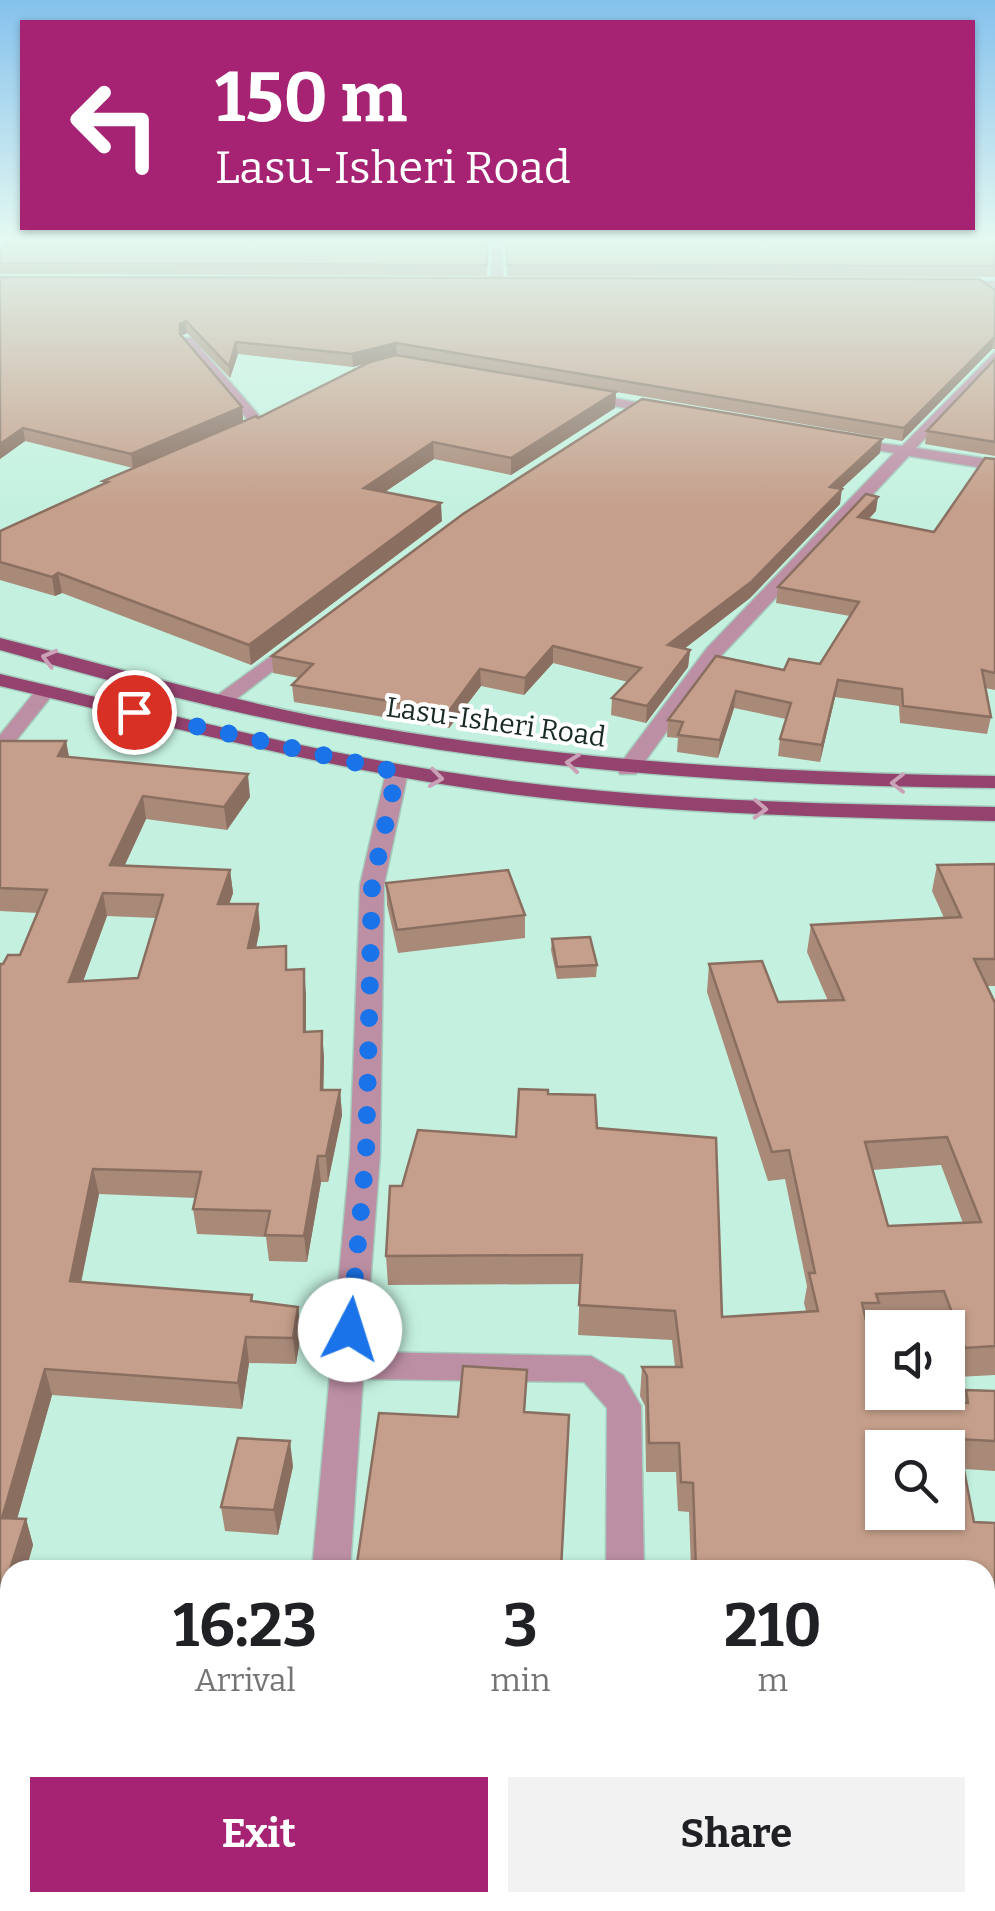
<!DOCTYPE html>
<style>
body{margin:0;font-family:Bitter,serif;background:#f2f2f2;color:#202124;height:100vh;display:flex;flex-direction:column;font-size:38px;white-space:nowrap}
*{box-sizing:border-box;margin:0}
p{font-size:32px;color:#757577}
.icon{flex:none;width:55px;height:55px;fill:none;stroke:currentColor;stroke-width:2;stroke-linecap:round;stroke-linejoin:round}
.map{position:relative;flex:1;overflow:hidden}
.drawer{position:absolute;left:0px;top:1560px;width:995px;height:352px;display:flex;flex-direction:column;background:#fff;border-radius:30px 30px 0 0;box-shadow:0 2px 8px #0004}
.drawer>*{flex:none}
.hud{position:absolute;left:20px;top:20px;width:955px;height:210px;border-radius:0px;box-shadow:0 2px 8px #0004;background:#a52372;color:#fff;overflow:hidden}
.buttons{position:absolute;left:865px;top:1310px;display:grid;gap:20px}
.buttons a{display:grid;place-items:center;width:100px;height:100px;border-radius:0px;background:#fff;box-shadow:0 2px 8px #0004;font-size:50px}
.pin{position:absolute;display:grid;place-items:center;width:85px;height:85px;color:#fff;margin:-42px;border:5px solid #fff;border-radius:50%;box-shadow:0 2px 10px #0007}
.me{position:absolute;width:110px;margin:-55px;rotate:5deg;stroke-linejoin:round;filter:drop-shadow(0 0 8px #0008)}
.turn{display:flex;align-items:center;gap:35px;height:210px;padding:0 30px;font-size:45px}
.turn .icon{width:130px;height:130px;stroke-width:2.5}
.turn b{display:block;font-size:70px;line-height:85px}
.eta{display:flex;justify-content:space-evenly;align-items:center;height:170px;text-align:center}
.eta b{font-size:60px;font-weight:700;line-height:70px}
.cta{display:flex;gap:20px;margin-top:auto;padding:20px 30px}
.cta a{flex:1;height:115px;border-radius:0px;background:#a52372;color:#fff;font-size:40px;font-weight:700;line-height:115px;text-align:center}
.cta a+a{background:#f2f2f2;color:#202124}
.map>svg:first-child{display:block}
</style>
<div class="map">
<svg width="995" height="1911" viewBox="0 0 995 1911">
<rect width="100%" height="100%" fill="#c4f1df"/>
<g fill="none" stroke-linecap="round" stroke-linejoin="round">
<defs>
<g id="minor">
<path d="M 492,241 L 502,241 L 503,282 L 497,285 L 491,282 Z"/>
<path d="M 184,338 L 192,338 L 263,420 L 263,426 L 253,426 L 184,344 Z"/>
<path d="M 995,352 L 995,364 L 916,448 L 995,460 L 995,470 L 909,456 L 721,656 L 636,774 L 620,774 L 617,769 L 620,764 L 707,648 L 894,453 L 846,445 L 846,439 L 902,446 Z"/>
<path d="M 585,393 L 664,407 L 671,411 L 664,415 L 580,400 L 580,394 Z"/>
<path d="M 300,635 L 307,637 L 307,645 L 226,707 L 212,707 L 212,699 Z"/>
<path d="M 44,687 L 54,693 L 7,752 L 0,754 L 0,735 L 37,689 Z"/>
<path d="M 397,766 L 408,772 L 384,885 L 380,1155 L 365,1352 L 591,1356 L 623,1375 L 641,1406 L 644,1570 L 606,1570 L 607,1408 L 584,1382 L 363,1379 L 350,1570 L 312,1570 L 350,1155 L 360,885 L 386,772 Z"/>
<path d="M 275,1902 L 319,1902 L 317,1911 L 273,1911 Z"/>
<path d="M 612,1902 L 656,1902 L 657,1911 L 613,1911 Z"/>
</g>
<path id="tertiary" d="M 995,281 L 995,287 L 949,284 L 955,281 Z"/>
<g id="primary">
<path d="M 0,638 C 123,669 243,705 369,726 C 576,762 785,773 995,776 L 995,788 C 785,786 576,775 368,738 C 244,717 122,685 0,650 Z"/>
<path d="M 0,674 C 157,711 314,754 474,776 C 646,801 821,804 995,807 L 995,821 C 821,817 646,814 474,789 C 314,766 157,723 0,686 Z"/>
</g>
</defs>
<use href="#minor" stroke="#a5cdbd" stroke-width="3"/>
<use href="#tertiary" stroke="#a5cdbd" stroke-width="3"/>
<use href="#primary" stroke="#a5cdbd" stroke-width="3"/>
<use href="#minor" fill="#bd8fa5" fill-rule="evenodd"/>
<use href="#tertiary" fill="#bd8fa5" fill-rule="evenodd"/>
<use href="#primary" fill="#94436f" fill-rule="evenodd"/>
</g>
<g fill="#a98978" fill-rule="evenodd">
<path d="M 488,241 L 487,276 L 0,274 L 0,250 Z"/>
<path d="M 506,241 L 995,241 L 995,277 L 507,276 Z"/>
<path d="M 0,277 L 995,290 L 995,349 L 992,349 L 902,441 L 616,392 L 615,408 L 511,475 L 434,459 L 385,492 L 442,521 L 251,665 L 62,593 L 55,596 L 0,580 L 0,531 L 104,484 L 103,481 L 258,418 L 368,363 L 353,367 L 238,354 L 230,378 L 187,333 L 181,336 L 242,407 L 243,421 L 133,468 L 25,441 L 0,459 Z"/>
<path d="M 995,359 L 995,456 L 925,444 L 927,431 Z"/>
<path d="M 880,453 L 841,489 L 840,504 L 750,598 L 684,649 L 690,650 L 688,667 L 646,723 L 611,715 L 612,698 L 628,682 L 553,663 L 524,695 L 481,686 L 449,728 L 294,702 L 292,685 L 299,678 L 273,673 L 272,656 Z"/>
<path d="M 995,459 L 995,690 L 985,688 L 991,717 L 987,734 L 900,723 L 899,706 L 835,697 L 820,762 L 778,756 L 780,739 L 786,719 L 734,708 L 718,758 L 677,752 L 678,738 L 667,737 L 668,720 L 784,670 L 820,664 L 850,616 L 776,603 L 778,587 L 876,511 L 869,519 L 934,532 Z"/>
<path d="M 0,741 L 66,741 L 69,757 L 250,797 L 227,830 L 146,819 L 125,865 L 230,870 L 233,893 L 229,904 L 260,928 L 256,948 L 288,970 L 306,994 L 306,1032 L 324,1056 L 323,1090 L 340,1090 L 342,1115 L 328,1182 L 321,1182 L 307,1262 L 269,1261 L 266,1237 L 197,1234 L 193,1209 L 196,1198 L 99,1194 L 81,1282 L 252,1295 L 253,1302 L 301,1333 L 296,1364 L 249,1363 L 242,1409 L 52,1395 L 17,1519 L 26,1519 L 33,1545 L 0,1655 L 0,964 L 3,964 L 20,955 L 38,913 L 0,911 ZM 107,916 L 156,918 L 138,978 L 83,981 Z"/>
<path d="M 995,864 L 995,986 L 987,986 L 995,1003 L 995,1375 L 957,1377 L 948,1350 L 948,1328 L 939,1328 L 937,1321 L 874,1323 L 873,1332 L 869,1332 L 884,1397 L 962,1402 L 966,1390 L 995,1391 L 995,1471 L 964,1469 L 974,1522 L 995,1523 L 995,1839 L 985,1838 L 985,1570 L 691,1570 L 689,1512 L 678,1511 L 676,1472 L 646,1472 L 645,1406 L 640,1396 L 642,1367 L 675,1367 L 672,1340 L 578,1335 L 580,1284 L 388,1285 L 386,1256 L 402,1186 L 516,1137 L 548,1094 L 597,1128 L 722,1317 L 806,1311 L 804,1303 L 807,1286 L 785,1179 L 768,1181 L 707,992 L 709,964 L 778,1002 L 828,1001 L 807,952 L 811,925 L 944,918 L 932,891 L 937,865 ZM 941,1165 L 963,1223 L 888,1226 L 872,1170 Z"/>
<path d="M 386,883 L 525,915 L 525,938 L 398,953 L 387,905 Z"/>
<path d="M 552,939 L 597,965 L 596,977 L 557,979 L 551,950 Z"/>
<path d="M 293,1466 L 278,1535 L 225,1531 L 221,1507 Z"/>
<path d="M 10,1902 L 233,1902 L 232,1911 L 0,1911 Z"/>
<rect x="704" y="1902" width="85" height="9"/>
</g>
<g fill="#8a6f61">
<path d="M 186,321 L 187,333 L 181,336 L 181,346 L 180,324 Z"/>
<path d="M 994,337 L 992,349 L 902,441 L 904,428 Z"/>
<path d="M 236,342 L 238,354 L 230,378 L 229,366 Z"/>
<path d="M 396,343 L 397,355 L 353,367 L 352,354 Z"/>
<path d="M 616,392 L 615,408 L 511,475 L 511,458 Z"/>
<path d="M 242,407 L 243,421 L 133,468 L 131,454 Z"/>
<path d="M 23,428 L 25,441 L 0,459 L 0,444 Z"/>
<path d="M 882,439 L 880,453 L 828,501 L 830,487 Z"/>
<path d="M 433,442 L 434,459 L 365,505 L 364,488 Z"/>
<path d="M 842,489 L 840,504 L 750,598 L 667,662 L 668,645 Z"/>
<path d="M 878,497 L 876,511 L 856,531 L 858,517 Z"/>
<path d="M 441,503 L 442,521 L 251,665 L 249,645 Z"/>
<path d="M 58,573 L 62,593 L 55,596 L 52,577 Z"/>
<path d="M 553,646 L 553,663 L 524,695 L 525,678 Z"/>
<path d="M 690,650 L 688,667 L 646,723 L 647,706 Z"/>
<path d="M 480,669 L 481,686 L 449,728 L 449,711 Z"/>
<path d="M 838,680 L 835,697 L 820,762 L 822,745 Z"/>
<path d="M 736,691 L 734,708 L 718,758 L 720,740 Z"/>
<path d="M 66,741 L 70,763 L 58,756 Z"/>
<path d="M 248,774 L 250,797 L 227,830 L 224,807 Z"/>
<path d="M 143,796 L 146,819 L 114,888 L 110,865 Z"/>
<path d="M 230,870 L 233,893 L 221,928 L 218,904 Z"/>
<path d="M 103,893 L 107,916 L 74,1006 L 69,982 Z"/>
<path d="M 258,904 L 260,928 L 251,972 L 248,948 Z"/>
<path d="M 304,969 L 306,994 L 306,1057 L 304,1032 Z"/>
<path d="M 322,1031 L 324,1056 L 323,1115 L 321,1090 Z"/>
<path d="M 340,1090 L 342,1115 L 328,1182 L 326,1156 Z"/>
<path d="M 318,1156 L 321,1182 L 307,1262 L 304,1236 Z"/>
<path d="M 93,1169 L 99,1194 L 76,1307 L 70,1281 Z"/>
<path d="M 298,1307 L 301,1333 L 296,1364 L 293,1338 Z"/>
<path d="M 246,1337 L 249,1363 L 242,1409 L 238,1383 Z"/>
<path d="M 45,1369 L 52,1395 L 10,1544 L 2,1518 Z"/>
<path d="M 290,1441 L 293,1466 L 278,1535 L 274,1510 Z"/>
<path d="M 26,1519 L 33,1545 L 26,1570 L 10,1570 L 10,1622 L 0,1655 L 0,1601 Z"/>
<path d="M 221,1902 L 233,1902 L 232,1911 L 223,1911 Z"/>
</g>
<g fill="#c59f8b" stroke="#8a6f61" stroke-width="2.5" fill-rule="evenodd">
<path d="M 12,241 L 488,241 L 487,265 L 0,263 L 0,250 Z"/>
<path d="M 506,241 L 995,241 L 995,266 L 507,265 Z"/>
<path d="M 0,277 L 979,279 L 995,290 L 995,337 L 904,428 L 396,343 L 352,354 L 236,342 L 229,366 L 186,321 L 180,324 L 180,334 L 242,407 L 131,454 L 23,428 L 0,444 Z"/>
<path d="M 396,355 L 616,392 L 511,458 L 433,442 L 364,488 L 441,503 L 249,645 L 58,573 L 52,577 L 0,562 L 0,531 L 108,482 L 103,481 L 256,416 L 258,418 L 370,362 Z"/>
<path d="M 995,359 L 995,442 L 927,431 Z"/>
<path d="M 642,399 L 882,439 L 830,487 L 842,489 L 751,582 L 668,645 L 690,650 L 647,706 L 612,698 L 641,668 L 553,646 L 525,678 L 480,669 L 449,711 L 292,685 L 313,664 L 272,656 L 463,514 Z"/>
<path d="M 985,458 L 995,459 L 995,673 L 982,670 L 991,717 L 903,706 L 902,689 L 838,680 L 822,745 L 780,739 L 791,703 L 736,691 L 720,740 L 678,735 L 683,722 L 668,720 L 716,656 L 784,670 L 789,659 L 820,664 L 859,602 L 778,587 L 866,494 L 878,497 L 858,517 L 934,532 Z"/>
<path d="M 0,741 L 66,741 L 58,756 L 248,774 L 224,807 L 143,796 L 110,865 L 230,870 L 218,904 L 258,904 L 248,948 L 286,946 L 286,970 L 304,969 L 304,1032 L 322,1031 L 321,1090 L 340,1090 L 326,1156 L 318,1156 L 304,1236 L 265,1235 L 270,1211 L 193,1209 L 201,1172 L 93,1169 L 70,1281 L 252,1295 L 251,1301 L 298,1307 L 293,1338 L 246,1337 L 238,1383 L 45,1369 L 2,1518 L 26,1519 L 0,1601 L 0,964 L 3,964 L 8,955 L 20,955 L 47,890 L 0,888 ZM 103,893 L 163,895 L 138,978 L 69,982 Z"/>
<path d="M 995,864 L 995,959 L 974,959 L 995,1003 L 995,1346 L 965,1348 L 944,1291 L 876,1294 L 879,1303 L 862,1303 L 884,1397 L 968,1403 L 966,1390 L 995,1391 L 995,1441 L 958,1439 L 974,1522 L 995,1523 L 995,1810 L 985,1810 L 985,1570 L 696,1570 L 693,1483 L 681,1482 L 679,1443 L 649,1443 L 647,1376 L 642,1367 L 682,1367 L 675,1311 L 579,1305 L 582,1255 L 386,1256 L 390,1186 L 402,1186 L 418,1130 L 516,1137 L 519,1089 L 548,1090 L 548,1094 L 595,1095 L 597,1128 L 716,1138 L 722,1317 L 818,1311 L 809,1273 L 815,1273 L 789,1150 L 772,1152 L 709,964 L 762,961 L 778,1002 L 844,1000 L 811,925 L 961,917 L 937,865 ZM 947,1137 L 981,1222 L 888,1226 L 865,1142 ZM 882,1448 L 948,1448 L 948,1512 L 882,1512 Z"/>
<path d="M 508,870 L 525,915 L 397,930 L 386,883 Z"/>
<path d="M 590,937 L 597,965 L 557,967 L 552,939 Z"/>
<path d="M 463,1366 L 527,1370 L 524,1412 L 569,1415 L 561,1570 L 356,1570 L 379,1413 L 458,1417 Z"/>
<path d="M 238,1438 L 290,1441 L 274,1510 L 221,1507 Z"/>
<path d="M 0,1670 L 10,1671 L 10,1902 L 221,1902 L 221,1904 L 214,1903 L 212,1911 L 0,1911 Z"/>
<path d="M 334,1902 L 584,1902 L 584,1911 L 333,1911 Z"/>
<path d="M 708,1902 L 789,1902 L 789,1911 L 721,1911 L 708,1909 Z"/>
</g>
<defs><path id="oneway-chevron" d="M-2-3.5L2.5 0L-2 3.5" fill="none" stroke-width="1.6" stroke-linecap="round" stroke-linejoin="round" transform="scale(2.5)"/></defs>
<g stroke="#caa1b7">
<use href="#oneway-chevron" transform="translate(49 658) rotate(-165)"/>
<use href="#oneway-chevron" transform="translate(573 763) rotate(-174)"/>
<use href="#oneway-chevron" transform="translate(436 778) rotate(8)"/>
<use href="#oneway-chevron" transform="translate(898 783) rotate(-180)"/>
<use href="#oneway-chevron" transform="translate(760 809) rotate(2)"/>
</g>
<linearGradient id="sky" x2="0" y2="1"><stop stop-color="#85c1ed"/><stop offset="0.47" stop-color="#e4f9f1"/><stop offset="1" stop-color="#e4f9f1" stop-opacity="0"/></linearGradient>
<rect width="995" height="508" fill="url(#sky)"/>
<g fill="none" stroke-linecap="round" stroke-linejoin="round">
<path stroke="#1a73e8" stroke-width="18" stroke-dasharray="0 32.4" d="M 134,712 L 397,772 L 372,885 L 366,1155 L 350,1330"/>
</g>
<g text-anchor="middle" dominant-baseline="central" stroke-width="8" stroke-linejoin="round" paint-order="stroke">
<g font-size="28" fill="#192a24" stroke="#fff">
<text transform="translate(496 722) rotate(8)">Lasu-Isheri Road</text>
</g>
</g>
</svg>
<div class="buttons">
<a><svg class="icon" aria-label="sound" viewBox="0 0 24 24"><path d="M4 9h4l5-4v14l-5-4H4zM17 9q2 3 0 6"/></svg></a>
<a><svg class="icon" aria-label="search" viewBox="0 0 24 24"><circle cx="10" cy="10" r="6"/><path d="M15 15l6 6"/></svg></a>
</div>
<div class="pin" style="left:134px;top:712px;background:#d93025"><svg class="icon" aria-label="arrive" viewBox="0 0 24 24"><path d="M6 21V4h12l-3 4 3 4H6"/></svg></div>
<svg class="me" style="left:350px;top:1330px" viewBox="-20 -20 40 40"><circle r="19" fill="#fff"/><path d="M0-13L10 11 0 6-10 11z" fill="#1a73e8"/></svg>
<div class="hud">
<div class="turn"><svg class="icon" aria-label="left" viewBox="0 0 24 24"><path d="M17 20v-9H6M10 6l-5 5 5 5"/></svg><div><b>150 m</b>Lasu-Isheri Road</div></div>
</div>
<section class="drawer">
<div class="eta">
<div><b>16:23</b><p>Arrival</p></div>
<div><b>3</b><p>min</p></div>
<div><b>210</b><p>m</p></div>
</div>
<div class="cta"><a>Exit</a><a>Share</a></div>
</section>
</div>
